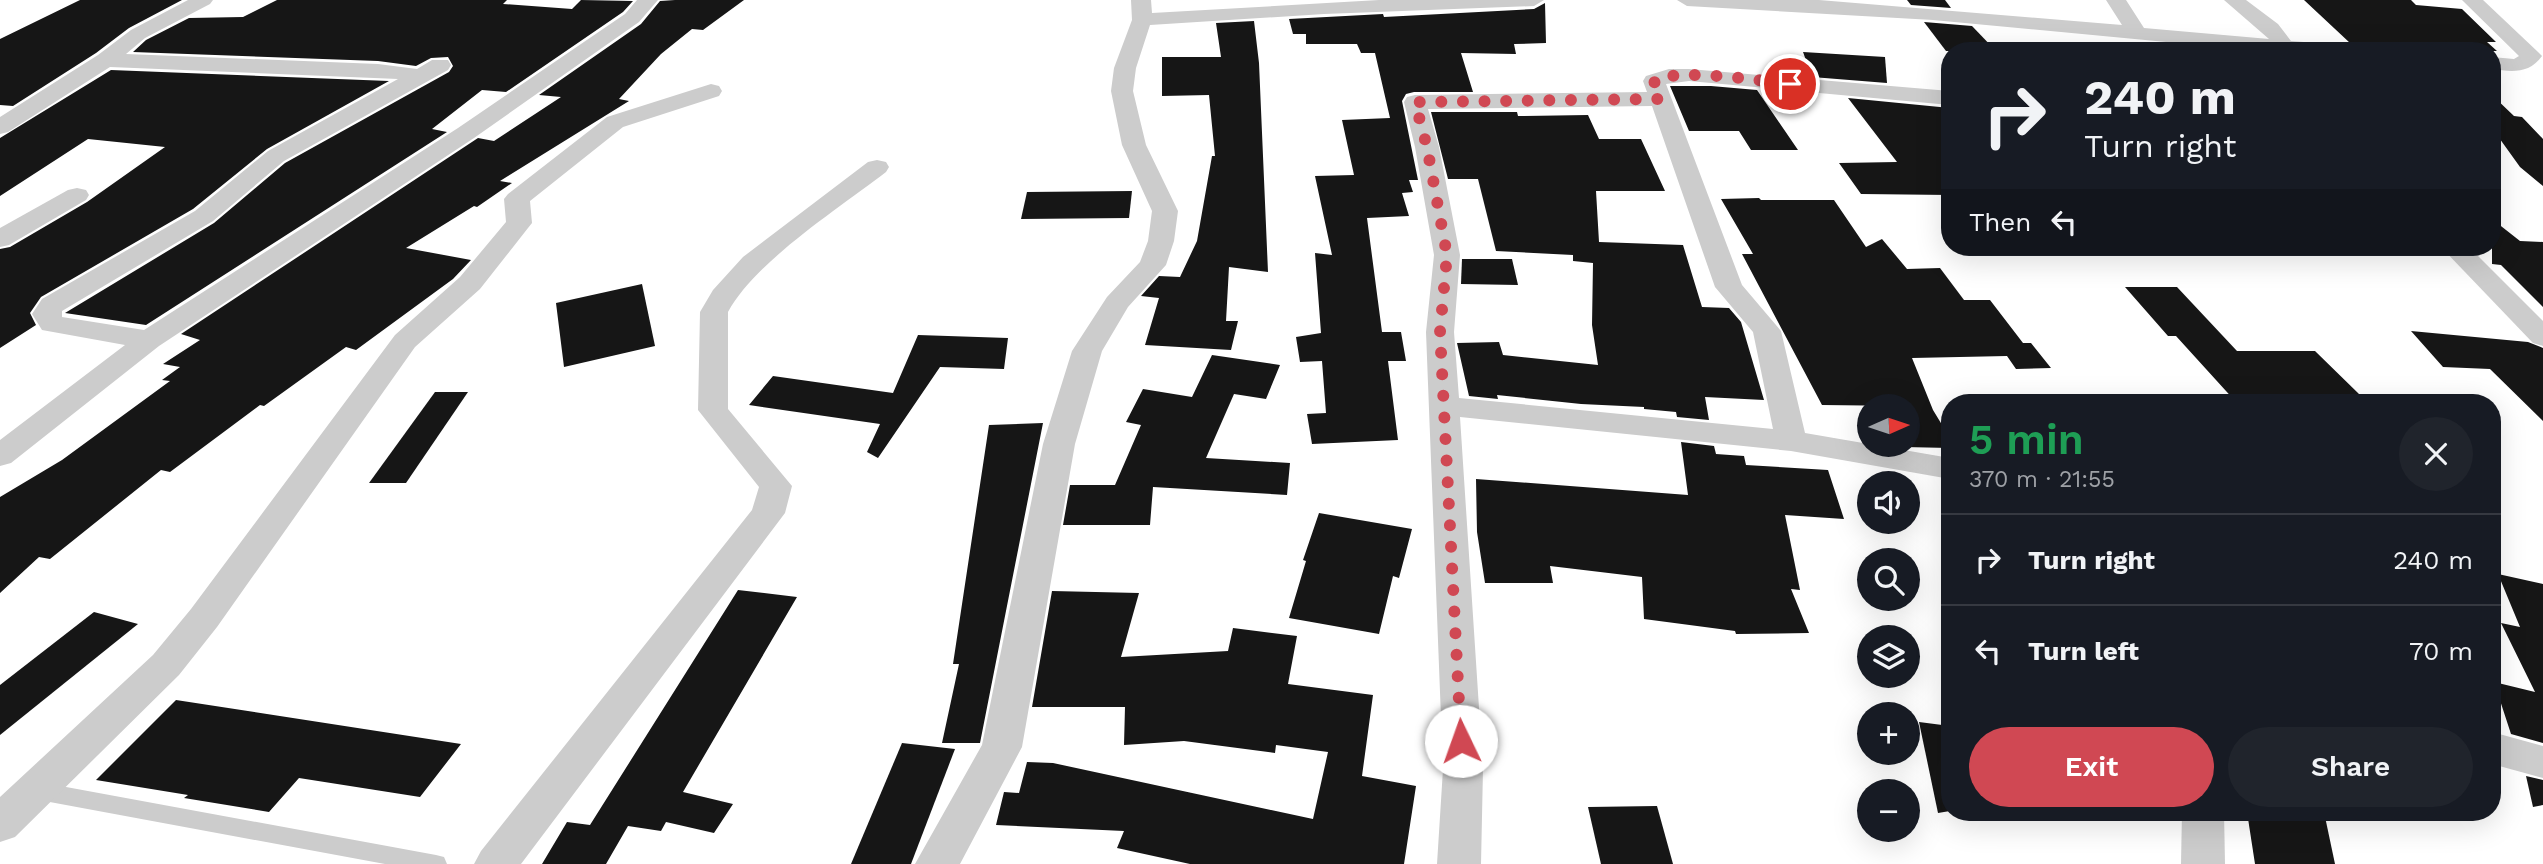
<!DOCTYPE html>
<meta charset="utf-8">
<style>
body{margin:0;font-family:"Work Sans",sans-serif;background:#20242c;color:#f1f3f6;height:100vh;display:flex;flex-direction:column;font-size:26px;white-space:nowrap}
*{box-sizing:border-box;margin:0}
p{font-size:23px;color:#9ea1a6}
.icon{flex:none;width:38px;height:38px;fill:none;stroke:currentColor;stroke-width:2;stroke-linecap:round;stroke-linejoin:round}
.map{position:relative;flex:1;overflow:hidden}
.panel{position:absolute;left:1941px;top:394px;width:560px;height:427px;display:flex;flex-direction:column;background:#171b24;border-radius:28px;box-shadow:0 7px 28px #0002}
.panel>*{flex:none}
.hud{position:absolute;left:1941px;top:42px;width:560px;height:214px;border-radius:28px;box-shadow:0 7px 28px #0002;background:#171b24;color:#f1f3f6;overflow:hidden}
.needle{width:46px;rotate:87deg}
.controls{position:absolute;left:1857px;top:394px;display:grid;gap:14px}
.controls a{display:grid;place-items:center;width:63px;height:63px;border-radius:50%;background:#171b24;box-shadow:0 7px 28px #0002;font-size:35px}
.pin{position:absolute;display:grid;place-items:center;width:60px;height:60px;color:#fff;margin:-30px;border:4px solid #fff;border-radius:50%;box-shadow:0 2px 7px #0007}
.me{position:absolute;width:77px;margin:-38px;rotate:357deg;stroke-linejoin:round;filter:drop-shadow(0 0 5px #0008)}
.turn{display:flex;align-items:center;gap:24px;height:147px;padding:0 28px;font-size:32px}
.turn .icon{width:91px;height:91px;stroke-width:2.5}
.turn b{display:block;font-size:49px;line-height:60px}
.then{display:flex;align-items:center;height:66px;padding:0 28px;background:#0003;gap:14px;font-size:26px}
.round{display:grid;place-items:center;flex:none;width:74px;height:74px;border-radius:37px;background:#20242c}
.summary{display:flex;align-items:center;justify-content:space-between;height:119px;padding:0 28px}
h1{font-size:42px;font-weight:600;line-height:52px;color:#1e9e55}
.action{display:flex;gap:14px;margin-top:auto;padding:14px 28px}
.action a{flex:1;height:80px;border-radius:42px;background:#d04853;color:#fff;font-size:28px;font-weight:600;line-height:80px;text-align:center}
.action a+a{background:#20242c;color:#f1f3f6}
ul{padding:0;list-style:none}
li{display:flex;align-items:center;gap:21px;height:91px;padding:0 28px;border-top:2px solid #363941}
li div{flex:1}
li b{display:block;font-size:26px}
li em{font-style:normal}
.map>svg:first-child{display:block}
</style>
<div class="map">
<svg width="2543" height="864" viewBox="0 0 2543 864">
<rect width="100%" height="100%" fill="#fff"/>
<g fill="#161616">
<path d="M 80,0 L 182,0 L 129,28 L 96,53 L 13,106 L 0,105 L 0,39 Z"/>
<path d="M 277,0 L 507,0 L 503,4 L 572,9 L 581,0 L 633,1 L 623,12 L 506,92 L 482,90 L 432,129 L 447,132 L 146,325 L 65,313 L 214,223 L 285,163 L 449,72 L 453,66 L 448,57 L 431,58 L 416,66 L 378,61 L 133,52 L 146,40 L 189,18 L 243,17 Z"/>
<path d="M 675,0 L 744,0 L 703,30 L 692,29 L 661,54 L 619,99 L 629,101 L 500,181 L 512,183 L 477,207 L 474,206 L 406,248 L 471,260 L 453,279 L 356,350 L 346,347 L 264,406 L 260,405 L 170,472 L 161,470 L 50,559 L 39,557 L 0,593 L 0,497 L 62,460 L 170,381 L 162,380 L 180,367 L 163,364 L 200,340 L 181,334 L 478,138 L 494,141 L 561,97 L 539,95 L 641,24 L 660,1 Z"/>
<path d="M 1907,0 L 1945,0 L 1951,8 L 1911,5 Z"/>
<path d="M 2304,0 L 2411,0 L 2416,5 L 2462,9 L 2496,42 L 2487,42 L 2497,51 L 2400,51 L 2376,49 L 2370,44 L 2350,43 Z"/>
<path d="M 1545,3 L 1546,43 L 1514,44 L 1516,54 L 1461,53 L 1473,92 L 1414,92 L 1406,94 L 1402,101 L 1418,180 L 1409,180 L 1413,192 L 1402,193 L 1409,216 L 1367,218 L 1382,332 L 1401,332 L 1406,361 L 1388,361 L 1398,440 L 1312,444 L 1307,414 L 1326,413 L 1322,361 L 1300,362 L 1296,337 L 1321,333 L 1315,253 L 1332,255 L 1315,176 L 1354,175 L 1342,120 L 1390,118 L 1375,53 L 1361,53 L 1357,44 L 1306,44 L 1306,34 L 1293,34 L 1289,19 L 1383,14 L 1384,17 L 1534,9 Z"/>
<path d="M 1254,21 L 1259,63 L 1268,272 L 1229,267 L 1226,321 L 1238,321 L 1231,350 L 1145,345 L 1159,298 L 1141,296 L 1159,276 L 1180,277 L 1197,241 L 1212,156 L 1215,156 L 1209,95 L 1162,96 L 1162,57 L 1221,57 L 1216,23 Z"/>
<path d="M 1924,22 L 1972,26 L 1996,51 L 1946,51 Z"/>
<path d="M 1803,52 L 1885,57 L 1887,83 L 1812,77 Z"/>
<path d="M 111,70 L 389,81 L 267,149 L 193,209 L 41,297 L 30,313 L 36,325 L 0,348 L 0,249 L 10,247 L 87,202 L 165,147 L 88,139 L 0,196 L 0,138 Z"/>
<path d="M 1670,86 L 1711,86 L 1757,90 L 1798,150 L 1751,150 L 1739,131 L 1689,131 Z"/>
<path d="M 2492,95 L 2514,116 L 2522,117 L 2543,139 L 2543,186 L 2520,167 L 2492,128 Z"/>
<path d="M 1848,98 L 1950,108 L 1950,195 L 1861,194 L 1839,163 L 1897,162 Z"/>
<path d="M 1431,112 L 1517,112 L 1518,116 L 1588,115 L 1599,139 L 1641,139 L 1665,191 L 1596,191 L 1599,242 L 1683,245 L 1702,307 L 1729,308 L 1741,322 L 1764,400 L 1705,397 L 1709,420 L 1677,417 L 1676,412 L 1644,409 L 1644,407 L 1581,404 L 1497,395 L 1498,399 L 1469,396 L 1457,343 L 1499,342 L 1503,355 L 1598,365 L 1592,325 L 1593,263 L 1573,261 L 1573,255 L 1496,251 L 1478,179 L 1448,179 Z"/>
<path d="M 1132,191 L 1129,218 L 1021,219 L 1027,192 Z"/>
<path d="M 1759,198 L 1761,200 L 1834,200 L 1866,247 L 1882,239 L 1907,269 L 1940,268 L 1964,300 L 1990,300 L 2023,343 L 2031,343 L 2051,368 L 2016,369 L 2007,356 L 1912,358 L 1933,410 L 1950,438 L 1950,448 L 1904,447 L 1902,444 L 1908,444 L 1908,406 L 1822,405 L 1742,254 L 1753,254 L 1721,199 Z"/>
<path d="M 2492,219 L 2520,241 L 2543,242 L 2543,307 L 2501,265 L 2492,264 Z"/>
<path d="M 1462,259 L 1512,259 L 1518,285 L 1461,284 Z"/>
<path d="M 642,284 L 655,346 L 564,367 L 556,303 Z"/>
<path d="M 2125,287 L 2177,287 L 2237,351 L 2315,351 L 2359,394 L 2277,395 L 2284,402 L 2236,402 L 2176,336 L 2168,336 Z"/>
<path d="M 2411,331 L 2528,342 L 2543,348 L 2543,421 L 2490,369 L 2443,367 Z"/>
<path d="M 918,335 L 1008,338 L 1004,369 L 940,367 L 878,458 L 867,452 L 880,424 L 749,405 L 773,376 L 893,393 Z"/>
<path d="M 1212,355 L 1280,365 L 1266,399 L 1234,394 L 1206,458 L 1290,463 L 1287,495 L 1153,487 L 1150,525 L 1063,525 L 1070,485 L 1115,485 L 1141,425 L 1126,422 L 1143,389 L 1192,397 Z"/>
<path d="M 435,392 L 468,392 L 406,483 L 369,483 Z"/>
<path d="M 1043,423 L 980,743 L 942,743 L 959,664 L 953,664 L 989,425 Z"/>
<path d="M 1681,442 L 1714,446 L 1716,454 L 1744,456 L 1746,465 L 1828,470 L 1844,519 L 1785,515 L 1800,590 L 1791,589 L 1809,633 L 1736,634 L 1735,631 L 1644,619 L 1642,577 L 1550,566 L 1553,583 L 1485,583 L 1477,532 L 1476,479 L 1688,495 Z"/>
<path d="M 1319,513 L 1412,529 L 1399,578 L 1393,576 L 1379,634 L 1289,618 L 1306,561 L 1303,560 Z"/>
<path d="M 2498,574 L 2543,584 L 2543,743 L 2511,734 L 2494,682 L 2535,692 L 2501,623 L 2520,627 Z"/>
<path d="M 738,590 L 797,597 L 683,792 L 733,804 L 714,833 L 666,822 L 661,831 L 628,826 L 606,864 L 542,864 L 567,822 L 590,825 Z"/>
<path d="M 1052,591 L 1139,593 L 1121,657 L 1228,651 L 1233,628 L 1297,636 L 1288,684 L 1373,695 L 1362,776 L 1416,786 L 1404,864 L 1190,864 L 1117,848 L 1124,831 L 996,825 L 1004,792 L 1019,793 L 1027,762 L 1053,763 L 1313,819 L 1328,752 L 1276,745 L 1275,753 L 1184,741 L 1124,745 L 1125,707 L 1032,707 Z"/>
<path d="M 94,612 L 138,624 L 0,735 L 0,685 Z"/>
<path d="M 176,700 L 461,744 L 420,797 L 299,778 L 269,812 L 184,798 L 188,795 L 96,780 Z"/>
<path d="M 1919,722 L 1950,726 L 1950,811 L 1938,813 Z"/>
<path d="M 902,743 L 955,749 L 911,864 L 851,864 Z"/>
<path d="M 2526,776 L 2543,780 L 2543,805 L 2533,807 Z"/>
<path d="M 1657,806 L 1673,864 L 1601,864 L 1588,807 Z"/>
<path d="M 2247,812 L 2324,812 L 2335,864 L 2255,864 Z"/>
</g>
<g fill="none" stroke-linecap="round" stroke-linejoin="round">
<path fill="#ccc" fill-rule="evenodd" d="M 39,782 L 436,855 L 444,857 L 447,864 L 385,864 L 39,800 L 32,797 L 29,791 L 32,785 Z"/>
<g fill="#ccc" fill-rule="evenodd">
<path d="M 188,0 L 213,0 L 210,4 L 145,38 L 126,54 L 378,64 L 417,69 L 432,60 L 448,60 L 451,65 L 448,70 L 284,161 L 213,221 L 62,311 L 62,317 L 144,330 L 458,128 L 625,14 L 637,0 L 658,0 L 639,22 L 474,138 L 159,346 L 11,463 L 0,466 L 0,440 L 125,345 L 42,330 L 32,314 L 42,299 L 195,211 L 268,151 L 398,79 L 110,67 L 8,132 L 0,134 L 0,117 L 98,55 L 131,30 Z"/>
<path d="M 1131,0 L 1151,0 L 1152,13 L 1379,0 L 1544,0 L 1534,6 L 1324,14 L 1150,25 L 1136,68 L 1133,91 L 1146,145 L 1178,211 L 1174,241 L 1166,265 L 1128,307 L 1102,351 L 1075,444 L 1022,747 L 960,864 L 915,864 L 982,745 L 1043,444 L 1072,351 L 1107,297 L 1140,262 L 1148,241 L 1152,211 L 1122,145 L 1111,91 L 1114,68 L 1132,20 Z"/>
<path d="M 1677,0 L 1819,0 L 2122,25 L 2106,0 L 2126,0 L 2144,28 L 2269,39 L 2224,0 L 2246,0 L 2278,24 L 2291,41 L 2342,45 L 2349,47 L 2352,51 L 2261,51 L 1933,20 L 1687,6 Z"/>
<path d="M 2462,0 L 2483,0 L 2538,52 L 2542,56 C 2529,74 2512,72 2492,69 L 2492,57 L 2514,59 L 2519,56 Z"/>
<path d="M 1669,69 L 1689,69 L 1950,91 L 1950,105 L 1689,81 L 1666,84 L 1742,285 L 1781,331 L 1805,433 L 1950,458 L 1950,479 L 1791,451 L 1460,417 L 1483,769 L 1481,864 L 1437,864 L 1443,769 L 1426,332 L 1434,255 L 1415,147 L 1404,102 L 1407,97 L 1415,95 L 1647,92 L 1643,81 L 1646,76 ZM 1652,106 L 1715,287 L 1753,332 L 1773,429 L 1459,398 L 1454,332 L 1460,255 L 1439,147 L 1428,109 Z"/>
<path d="M 711,84 L 719,86 L 722,91 L 719,96 L 623,127 L 530,201 L 532,223 L 528,228 L 480,289 L 415,347 L 217,627 L 179,675 L 15,837 L 0,842 L 0,797 L 153,655 L 191,609 L 395,335 L 460,277 L 506,222 L 504,199 L 508,194 L 607,117 Z"/>
<path d="M 877,160 L 886,162 L 889,167 L 886,172 C 838,209 756,261 728,312 L 728,409 L 792,486 L 785,513 L 521,864 L 474,864 L 481,851 L 752,510 L 759,487 L 698,410 L 700,312 L 713,290 L 743,257 L 868,162 Z"/>
<path d="M 77,188 L 86,190 L 89,195 L 86,200 L 9,245 L 0,247 L 0,228 L 68,190 Z"/>
<path d="M 2441,247 L 2469,247 L 2543,321 L 2543,346 L 2533,343 Z"/>
<path d="M 2492,732 L 2543,746 L 2543,778 L 2492,764 Z"/>
<path d="M 2182,812 L 2224,812 L 2225,864 L 2181,864 Z"/>
</g>
</g>
<g fill="none" stroke-linecap="round" stroke-linejoin="round">
<path stroke="#d04853" stroke-width="12" stroke-dasharray="0 21.6" d="M 1461,741 L 1440,332 L 1447,255 L 1427,147 L 1415,102 L 1661,99 L 1654,81 C 1678,67 1760,81 1790,84"/>
</g>
</svg>
<div class="controls">
<a><svg class="needle" viewBox="-14 -14 28 28"><path d="M0-13l5 13h-10z" fill="#e53935"/><path d="M0 13l5-13h-10z" fill="#9ea1a6"/></svg></a>
<a><svg class="icon" aria-label="sound" viewBox="0 0 24 24"><path d="M4 9h4l5-4v14l-5-4H4zM17 9q2 3 0 6"/></svg></a>
<a><svg class="icon" aria-label="search" viewBox="0 0 24 24"><circle cx="10" cy="10" r="6"/><path d="M15 15l6 6"/></svg></a>
<a><svg class="icon" aria-label="layers" viewBox="0 0 24 24"><path d="M12 4l9 5-9 5-9-5zM3 14l9 5 9-5"/></svg></a>
<a>+</a>
<a>−</a>
</div>
<div class="pin" style="left:1790px;top:84px;background:#d93025"><svg class="icon" aria-label="arrive" viewBox="0 0 24 24"><path d="M6 21V4h12l-3 4 3 4H6"/></svg></div>
<svg class="me" style="left:1461px;top:741px" viewBox="-20 -20 40 40"><circle r="19" fill="#fff"/><path d="M0-13L10 11 0 6-10 11z" fill="#d04853"/></svg>
<div class="hud">
<div class="turn"><svg class="icon" aria-label="right" viewBox="0 0 24 24"><path d="M7 20v-9h11M14 6l5 5-5 5"/></svg><div><b>240 m</b>Turn right</div></div>
<div class="then">Then<svg class="icon" aria-label="left" viewBox="0 0 24 24"><path d="M17 20v-9H6M10 6l-5 5 5 5"/></svg></div>
</div>
<section class="panel">
<div class="summary"><div><h1>5 min</h1><p>370 m · 21:55</p></div><a class="round"><svg class="icon" aria-label="close" viewBox="0 0 24 24"><path d="M6 6l12 12M18 6L6 18"/></svg></a></div>
<ul>
<li><svg class="icon" aria-label="right" viewBox="0 0 24 24"><path d="M7 20v-9h11M14 6l5 5-5 5"/></svg><div><b>Turn right</b></div><em>240 m</em></li>
<li><svg class="icon" aria-label="left" viewBox="0 0 24 24"><path d="M17 20v-9H6M10 6l-5 5 5 5"/></svg><div><b>Turn left</b></div><em>70 m</em></li>
</ul>
<div class="action"><a>Exit</a><a>Share</a></div>
</section>
</div>
